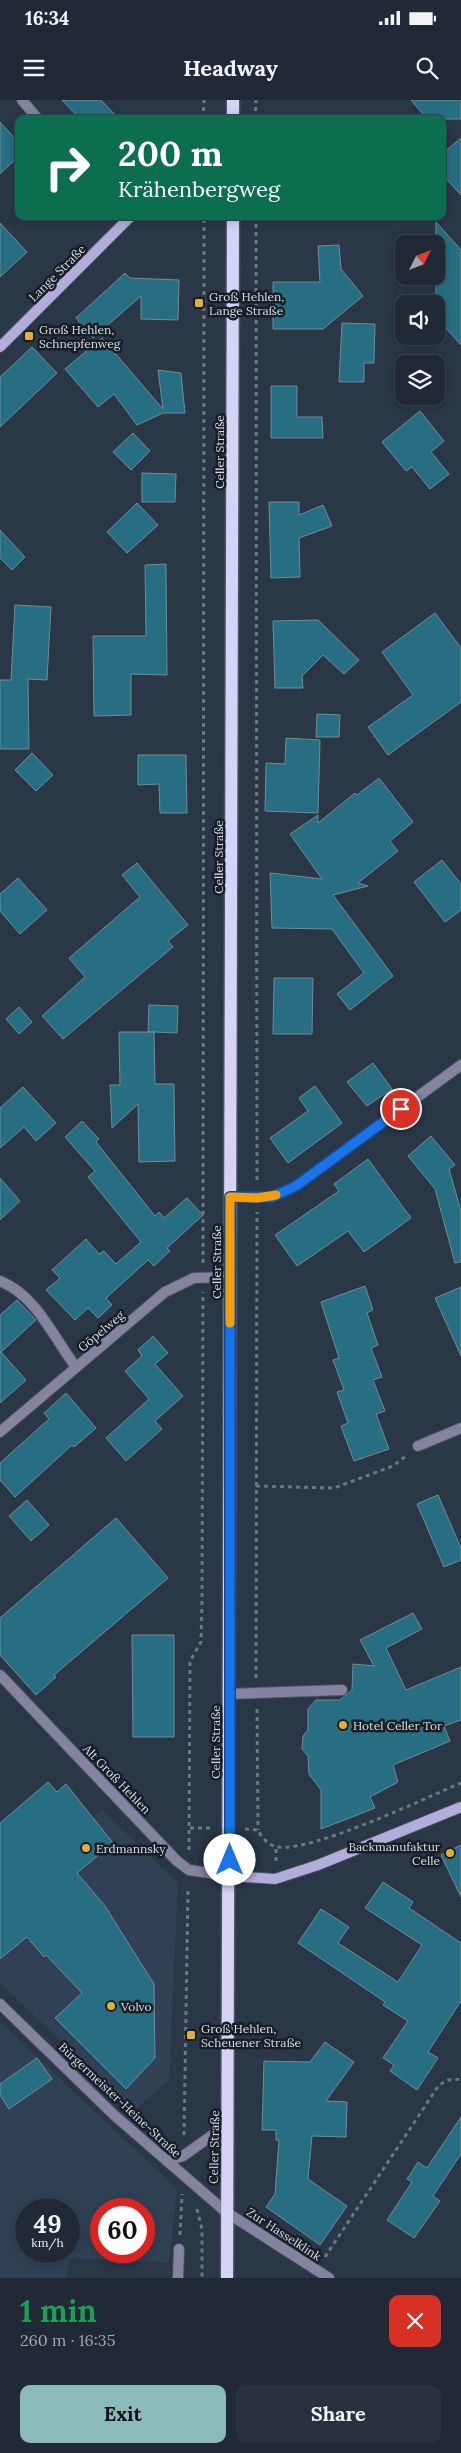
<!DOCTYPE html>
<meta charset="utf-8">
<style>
body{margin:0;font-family:Lora,serif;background:#28313d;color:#f1f3f6;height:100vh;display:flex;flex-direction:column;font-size:19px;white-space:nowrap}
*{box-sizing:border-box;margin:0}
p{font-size:16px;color:#a2a6ad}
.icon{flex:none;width:28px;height:28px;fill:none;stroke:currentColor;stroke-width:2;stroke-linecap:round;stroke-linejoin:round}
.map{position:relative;height:2178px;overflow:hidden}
.panel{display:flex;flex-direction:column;background:#202935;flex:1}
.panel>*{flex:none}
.guide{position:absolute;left:15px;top:15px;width:431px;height:105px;border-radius:10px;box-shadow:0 2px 12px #0003,0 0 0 1px #3d4550;background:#0b6e4f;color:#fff;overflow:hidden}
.needle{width:32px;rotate:48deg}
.buttons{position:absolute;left:395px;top:135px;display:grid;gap:10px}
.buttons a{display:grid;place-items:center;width:50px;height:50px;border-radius:10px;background:#202935;box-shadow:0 2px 12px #0003,0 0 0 1px #3d4550;font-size:25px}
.speed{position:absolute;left:15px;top:2098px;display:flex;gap:10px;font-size:25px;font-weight:700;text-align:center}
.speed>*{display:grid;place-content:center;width:65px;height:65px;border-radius:50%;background:#202935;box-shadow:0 2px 12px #0003,0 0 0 1px #3d4550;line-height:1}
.speed small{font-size:12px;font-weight:400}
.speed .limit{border:8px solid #d22;background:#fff;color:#111}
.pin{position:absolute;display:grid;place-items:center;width:42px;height:42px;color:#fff;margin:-21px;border:2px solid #fff;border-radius:50%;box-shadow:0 1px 5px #0007}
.me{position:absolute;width:55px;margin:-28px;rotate:0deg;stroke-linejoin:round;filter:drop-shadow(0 0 4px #0008)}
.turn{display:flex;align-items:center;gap:18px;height:105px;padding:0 20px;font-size:22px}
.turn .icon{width:65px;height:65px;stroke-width:2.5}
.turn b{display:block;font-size:35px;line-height:42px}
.round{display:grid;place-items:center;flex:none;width:52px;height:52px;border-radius:10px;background:#28313d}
.overview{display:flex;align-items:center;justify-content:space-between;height:85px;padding:0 20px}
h1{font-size:30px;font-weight:800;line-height:38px;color:#1e9e55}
.cta{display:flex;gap:10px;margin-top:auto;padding:10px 20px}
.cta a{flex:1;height:58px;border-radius:10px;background:#8bbbb9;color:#111;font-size:20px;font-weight:800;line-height:58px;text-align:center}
.cta a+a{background:#28313d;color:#f1f3f6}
.status{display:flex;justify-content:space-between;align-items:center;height:35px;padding:0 25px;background:#202935;direction:ltr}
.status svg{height:14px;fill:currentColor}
header{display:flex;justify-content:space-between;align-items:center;height:65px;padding:0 20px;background:#202935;font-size:22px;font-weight:800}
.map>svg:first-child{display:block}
</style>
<div class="status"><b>16:34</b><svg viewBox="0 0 49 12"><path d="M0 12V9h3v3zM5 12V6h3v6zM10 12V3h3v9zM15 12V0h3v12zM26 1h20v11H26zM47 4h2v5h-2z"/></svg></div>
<header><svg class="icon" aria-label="menu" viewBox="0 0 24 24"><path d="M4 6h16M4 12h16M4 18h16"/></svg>Headway<svg class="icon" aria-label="search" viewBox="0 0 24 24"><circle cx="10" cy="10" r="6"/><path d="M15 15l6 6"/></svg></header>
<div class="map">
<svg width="461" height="2178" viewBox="0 0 461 2178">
<rect width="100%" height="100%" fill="#2a3747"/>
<g fill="#304156" fill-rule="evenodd">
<path d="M 102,1710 L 178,1783 L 169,1980 L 134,2011 L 0,1883 L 0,1796 Z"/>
<path d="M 0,1922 L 177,2089 L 169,2163 L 71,2158 L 66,2178 L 0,2178 ZM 26,2109 L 69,2109 L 69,2151 L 26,2151 ZM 101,2109 L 144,2109 L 144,2151 L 101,2151 Z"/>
</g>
<g fill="#276e82" stroke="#718c94">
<path d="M 62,0 L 101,0 L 119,19 L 80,19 Z"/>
<path d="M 411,0 L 461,0 L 461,19 L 427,19 Z"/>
<path d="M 0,22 L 19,43 L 19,56 L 0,74 Z"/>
<path d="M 461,38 L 461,95 L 442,74 L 442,54 Z"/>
<path d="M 436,122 L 461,150 L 461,245 L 436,217 Z"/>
<path d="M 0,123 L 27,152 L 0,177 Z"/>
<path d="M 339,145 L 341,169 L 363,196 L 323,229 L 273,229 L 273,182 L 320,182 L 318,146 Z"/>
<path d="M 125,173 L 130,178 L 179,180 L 178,220 L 141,219 L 141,196 L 93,238 L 76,218 Z"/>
<path d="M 342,223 L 375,224 L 374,263 L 364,263 L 364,282 L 339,282 Z"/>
<path d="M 102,238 L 163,309 L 158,270 L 181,273 L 185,313 L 163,313 L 137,325 L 114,294 L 98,307 L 65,269 Z"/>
<path d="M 32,247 L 57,273 L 0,327 L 0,277 Z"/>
<path d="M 271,286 L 297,286 L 297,317 L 322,317 L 323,338 L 271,338 Z"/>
<path d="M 420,311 L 444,341 L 431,352 L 449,374 L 430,389 L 412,367 L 406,371 L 382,342 Z"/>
<path d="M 133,333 L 150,351 L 131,370 L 113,352 Z"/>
<path d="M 142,373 L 176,374 L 175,402 L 142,402 Z"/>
<path d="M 269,402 L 299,402 L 299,415 L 323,405 L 332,426 L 299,438 L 300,477 L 271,478 Z"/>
<path d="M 137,403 L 158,425 L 127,453 L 107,432 Z"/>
<path d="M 0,430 L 25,457 L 12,470 L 0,458 Z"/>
<path d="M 166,464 L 167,575 L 131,574 L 131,615 L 94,616 L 93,536 L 146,536 L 145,465 Z"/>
<path d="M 15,505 L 51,507 L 47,580 L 28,579 L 29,649 L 0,649 L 0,580 L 11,580 Z"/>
<path d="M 435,513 L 461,548 L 461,602 L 388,655 L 368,627 L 413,595 L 382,552 Z"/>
<path d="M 318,520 L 359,560 L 344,574 L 323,555 L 302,576 L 303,588 L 275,588 L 273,521 Z"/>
<path d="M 317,614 L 340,615 L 339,637 L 316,637 Z"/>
<path d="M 286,638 L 320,640 L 318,713 L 265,711 L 266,663 L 285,664 Z"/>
<path d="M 32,653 L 53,675 L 36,691 L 15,670 Z"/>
<path d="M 138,655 L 186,655 L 187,713 L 160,713 L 159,684 L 138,685 Z"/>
<path d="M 379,678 L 413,722 L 390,741 L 398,751 L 358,783 L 368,786 L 333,795 L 393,876 L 350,910 L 337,894 L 364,873 L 332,829 L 272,828 L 270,773 L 322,779 L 290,734 L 318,715 L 318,723 L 355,693 L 357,695 Z"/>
<path d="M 442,760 L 461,784 L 461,810 L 445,822 L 414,782 Z"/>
<path d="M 137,763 L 188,825 L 168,841 L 173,847 L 63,939 L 42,916 L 85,877 L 69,858 L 140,797 L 122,775 Z"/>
<path d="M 18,778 L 47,810 L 20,834 L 0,811 L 0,794 Z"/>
<path d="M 274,878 L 313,878 L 312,934 L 273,934 Z"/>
<path d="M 149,905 L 178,906 L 177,933 L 154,932 L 155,984 L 174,984 L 175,1061 L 139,1062 L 138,1004 L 112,1028 L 110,985 L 120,985 L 119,932 L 154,932 L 148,932 Z"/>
<path d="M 19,907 L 32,922 L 19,934 L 6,919 Z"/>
<path d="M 373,963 L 392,989 L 367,1006 L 347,982 Z"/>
<path d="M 315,986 L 342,1023 L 288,1063 L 270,1038 L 308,1011 L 299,998 Z"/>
<path d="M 23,987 L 56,1023 L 36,1041 L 24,1027 L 0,1048 L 0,1008 Z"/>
<path d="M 82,1021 L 99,1039 L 96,1042 L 155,1116 L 159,1112 L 164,1118 L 187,1098 L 203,1115 L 167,1148 L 170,1151 L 154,1166 L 148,1160 L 106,1198 L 112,1205 L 98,1218 L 88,1208 L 75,1220 L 46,1190 L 60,1178 L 52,1170 L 86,1139 L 99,1154 L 104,1151 L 116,1164 L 141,1142 L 88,1077 L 95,1071 L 65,1037 Z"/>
<path d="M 431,1036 L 455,1065 L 449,1069 L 461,1111 L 461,1162 L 455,1163 L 435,1089 L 408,1056 Z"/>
<path d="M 368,1059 L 411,1118 L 364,1152 L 348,1131 L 297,1166 L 275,1135 L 339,1091 L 334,1084 Z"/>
<path d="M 0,1078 L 20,1101 L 0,1120 Z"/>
<path d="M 365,1186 L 373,1210 L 367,1213 L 378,1245 L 371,1248 L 382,1277 L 373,1280 L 385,1311 L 376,1314 L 389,1349 L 354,1361 L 341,1326 L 348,1323 L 337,1292 L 344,1290 L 333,1260 L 339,1258 L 321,1202 Z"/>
<path d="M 461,1187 L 461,1256 L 435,1198 Z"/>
<path d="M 17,1200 L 36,1220 L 1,1252 L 26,1280 L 0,1303 L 0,1215 Z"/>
<path d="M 153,1236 L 168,1253 L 155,1264 L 183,1296 L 155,1321 L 162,1329 L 126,1361 L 106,1338 L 149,1299 L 125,1271 L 142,1256 L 138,1250 Z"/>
<path d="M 66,1293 L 96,1328 L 74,1347 L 72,1345 L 15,1397 L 0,1380 L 0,1363 L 49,1319 L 44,1313 Z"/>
<path d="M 438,1395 L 461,1448 L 461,1460 L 444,1467 L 417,1404 Z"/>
<path d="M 27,1400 L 49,1425 L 31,1441 L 9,1416 Z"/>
<path d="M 116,1418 L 168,1478 L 54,1575 L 56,1577 L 36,1595 L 0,1555 L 0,1518 Z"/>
<path d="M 413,1513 L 422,1529 L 386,1548 L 406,1590 L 461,1567 L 461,1620 L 444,1626 L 450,1641 L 393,1665 L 398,1682 L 370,1697 L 375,1708 L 321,1729 L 321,1690 L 309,1674 L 308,1656 L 302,1649 L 303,1636 L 308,1630 L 308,1609 L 316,1600 L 340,1600 L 352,1590 L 353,1564 L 374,1566 L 360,1540 Z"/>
<path d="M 132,1535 L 174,1535 L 174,1637 L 133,1637 Z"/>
<path d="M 48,1682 L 57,1692 L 66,1684 L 113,1743 L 77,1773 L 105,1806 L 154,1884 L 155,1958 L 126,1989 L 55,1918 L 82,1893 L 46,1855 L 44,1857 L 27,1837 L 0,1859 L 0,1723 Z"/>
<path d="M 461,1745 L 461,1797 L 441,1755 Z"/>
<path d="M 383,1782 L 413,1802 L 409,1808 L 461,1843 L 461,1901 L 428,1952 L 438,1958 L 417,1990 L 390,1971 L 394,1965 L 383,1958 L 408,1921 L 383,1905 L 385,1902 L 298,1843 L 321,1809 L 349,1827 L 338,1843 L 398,1882 L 422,1845 L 365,1808 Z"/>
<path d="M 325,1942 L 354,1962 L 326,2001 L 347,2002 L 346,2037 L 312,2036 L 308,2079 L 347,2106 L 320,2145 L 266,2107 L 275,2094 L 279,2040 L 276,2040 L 276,2030 L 262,2030 L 264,1961 L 310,1962 Z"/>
<path d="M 37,1958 L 52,1979 L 9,2009 L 0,1995 L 0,1984 Z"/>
<path d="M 461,2017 L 461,2054 L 433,2096 L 440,2101 L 414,2138 L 387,2120 L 412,2082 L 407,2079 L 418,2062 L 427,2068 Z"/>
</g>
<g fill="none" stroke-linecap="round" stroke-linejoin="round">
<defs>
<g id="service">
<path d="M 0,1181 C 37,1196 53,1237 76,1267"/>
<path d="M 229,1594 L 342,1590"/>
<path d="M 178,2178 L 179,2149"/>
</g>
<g id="minor">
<path d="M 22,0 L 38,19"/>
<path d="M 231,1097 L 272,1097 L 296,1086 L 461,965"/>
<path d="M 0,1332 L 165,1192 L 194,1178 L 230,1177"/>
<path d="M 418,1346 L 461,1328"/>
<path d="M 0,1575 L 177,1761 L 189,1770 L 230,1776"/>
<path d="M 0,1904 L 114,2015 L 226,2112"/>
<path d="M 167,2061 L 183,2056 L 228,2024"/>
</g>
<path id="tertiary" d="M 226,2112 L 329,2178"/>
<g id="secondary">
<path d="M 0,247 L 131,116"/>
<path d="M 230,1776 L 275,1779 L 318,1765 L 461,1707"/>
</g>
<g id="primary">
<path d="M 233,19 L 233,0"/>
<path d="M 227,2178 L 233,116"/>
</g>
</defs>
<use href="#service" stroke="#495564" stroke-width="12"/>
<use href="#minor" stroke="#495564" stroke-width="12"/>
<use href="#tertiary" stroke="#495564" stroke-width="12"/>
<use href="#secondary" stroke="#495564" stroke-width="12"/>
<use href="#primary" stroke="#495564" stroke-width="15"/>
<g stroke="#6b7785" stroke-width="3" stroke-dasharray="4 4" stroke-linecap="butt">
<path d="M 203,19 L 204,0"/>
<path d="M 255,19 L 256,0"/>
<path d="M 256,116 L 257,1081"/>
<path d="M 203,1163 L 204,116"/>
<path d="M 256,1386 L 334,1388 L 393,1366 L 406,1356"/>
<path d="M 256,1578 L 257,1112"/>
<path d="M 257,1609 L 258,1730"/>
<path d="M 190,1728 L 211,1728"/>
<path d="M 245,1729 L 258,1730 C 261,1737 269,1746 277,1747 C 313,1752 423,1699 461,1683"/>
<path d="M 189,1750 L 190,1561 L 201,1542 L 202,1500 L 203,1192"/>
<path d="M 276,1761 L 276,1747"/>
<path d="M 184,2035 L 188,1787"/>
<path d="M 197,2109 L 202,2129 L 202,2178"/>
<path d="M 180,2135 L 182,2094"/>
<path d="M 325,2157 L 439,1985 L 448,1980 L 461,1979"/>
</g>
<use href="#service" stroke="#8483a0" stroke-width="10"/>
<use href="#minor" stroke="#8483a0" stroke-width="10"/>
<use href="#tertiary" stroke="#8483a0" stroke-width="10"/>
<use href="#secondary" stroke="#b1aedc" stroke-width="10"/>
<use href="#primary" stroke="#d5d3f6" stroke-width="12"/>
</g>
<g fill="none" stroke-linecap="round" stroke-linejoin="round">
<defs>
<path id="route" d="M 230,1760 L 230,1097 L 272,1097 L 296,1086 L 401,1009"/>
</defs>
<use href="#route" stroke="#114b97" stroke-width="12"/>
<use href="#route" stroke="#1a73e8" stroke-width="9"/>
<path stroke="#f59e0b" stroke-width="9" d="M 230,1223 L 230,1097 L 257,1098 L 276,1095"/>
</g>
<g fill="#e2af34" stroke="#181e25" stroke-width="2">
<rect x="194" y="198" width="10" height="10" rx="2.5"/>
<rect x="24" y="231" width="10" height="10" rx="2.5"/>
<circle cx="343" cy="1625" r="5"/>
<circle cx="86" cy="1748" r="5"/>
<circle cx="450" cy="1753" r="5"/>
<circle cx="111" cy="1906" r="5"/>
<rect x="186" y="1930" width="10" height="10" rx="2.5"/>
</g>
<g text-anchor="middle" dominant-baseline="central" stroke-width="5" stroke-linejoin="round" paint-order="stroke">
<g font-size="12" fill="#d6dfe9" stroke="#181e25">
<text transform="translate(57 173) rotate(-45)">Lange Straße</text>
<text transform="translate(219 352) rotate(-90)">Celler Straße</text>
<text transform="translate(218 757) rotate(-90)">Celler Straße</text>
<text transform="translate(216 1162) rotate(-90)">Celler Straße</text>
<text transform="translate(101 1231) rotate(-40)">Göpelweg</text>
<text transform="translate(215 1642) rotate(-90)">Celler Straße</text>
<text transform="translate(117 1679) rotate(46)">Alt Groß Hehlen</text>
<text transform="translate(120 2000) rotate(43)">Bürgermeister-Heine-Straße</text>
<text transform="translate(214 2047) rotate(-89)">Celler Straße</text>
<text transform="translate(284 2134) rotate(33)">Zur Hasselklink</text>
</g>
<g font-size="12" fill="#d6dfe9" stroke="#181e25" text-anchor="start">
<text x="209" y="196">Groß Hehlen,<tspan x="209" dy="14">Lange Straße</tspan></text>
<text x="39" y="229">Groß Hehlen,<tspan x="39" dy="14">Schnepfenweg</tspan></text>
<text x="353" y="1625">Hotel Celler Tor</text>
<text x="440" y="1746" text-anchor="end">Backmanufaktur<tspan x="440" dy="14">Celle</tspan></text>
<text x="96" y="1748">Erdmannsky</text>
<text x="121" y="1906">Volvo</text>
<text x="201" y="1928">Groß Hehlen,<tspan x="201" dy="14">Scheuener Straße</tspan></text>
</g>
</g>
</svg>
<div class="buttons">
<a><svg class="needle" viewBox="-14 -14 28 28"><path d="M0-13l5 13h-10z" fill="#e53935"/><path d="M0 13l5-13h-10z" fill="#a2a6ad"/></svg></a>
<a><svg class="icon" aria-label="sound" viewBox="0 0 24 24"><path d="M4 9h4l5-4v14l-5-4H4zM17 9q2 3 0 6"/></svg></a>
<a><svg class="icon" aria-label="layers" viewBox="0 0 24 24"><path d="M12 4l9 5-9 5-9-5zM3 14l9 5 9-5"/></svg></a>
</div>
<div class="speed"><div>49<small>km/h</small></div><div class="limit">60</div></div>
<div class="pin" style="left:401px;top:1009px;background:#d93025"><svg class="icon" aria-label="arrive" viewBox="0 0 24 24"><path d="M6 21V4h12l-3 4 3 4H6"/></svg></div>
<svg class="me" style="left:230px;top:1760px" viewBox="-20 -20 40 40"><circle r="19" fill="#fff"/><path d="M0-13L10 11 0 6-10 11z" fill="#1a73e8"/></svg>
<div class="guide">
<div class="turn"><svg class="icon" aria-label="right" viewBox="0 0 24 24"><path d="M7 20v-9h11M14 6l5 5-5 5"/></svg><div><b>200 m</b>Krähenbergweg</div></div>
</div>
</div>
<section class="panel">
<div class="overview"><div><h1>1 min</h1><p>260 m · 16:35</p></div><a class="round" style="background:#d93025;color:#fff"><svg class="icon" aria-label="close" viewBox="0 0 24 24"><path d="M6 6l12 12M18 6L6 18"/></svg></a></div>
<div class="cta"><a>Exit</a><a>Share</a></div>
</section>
